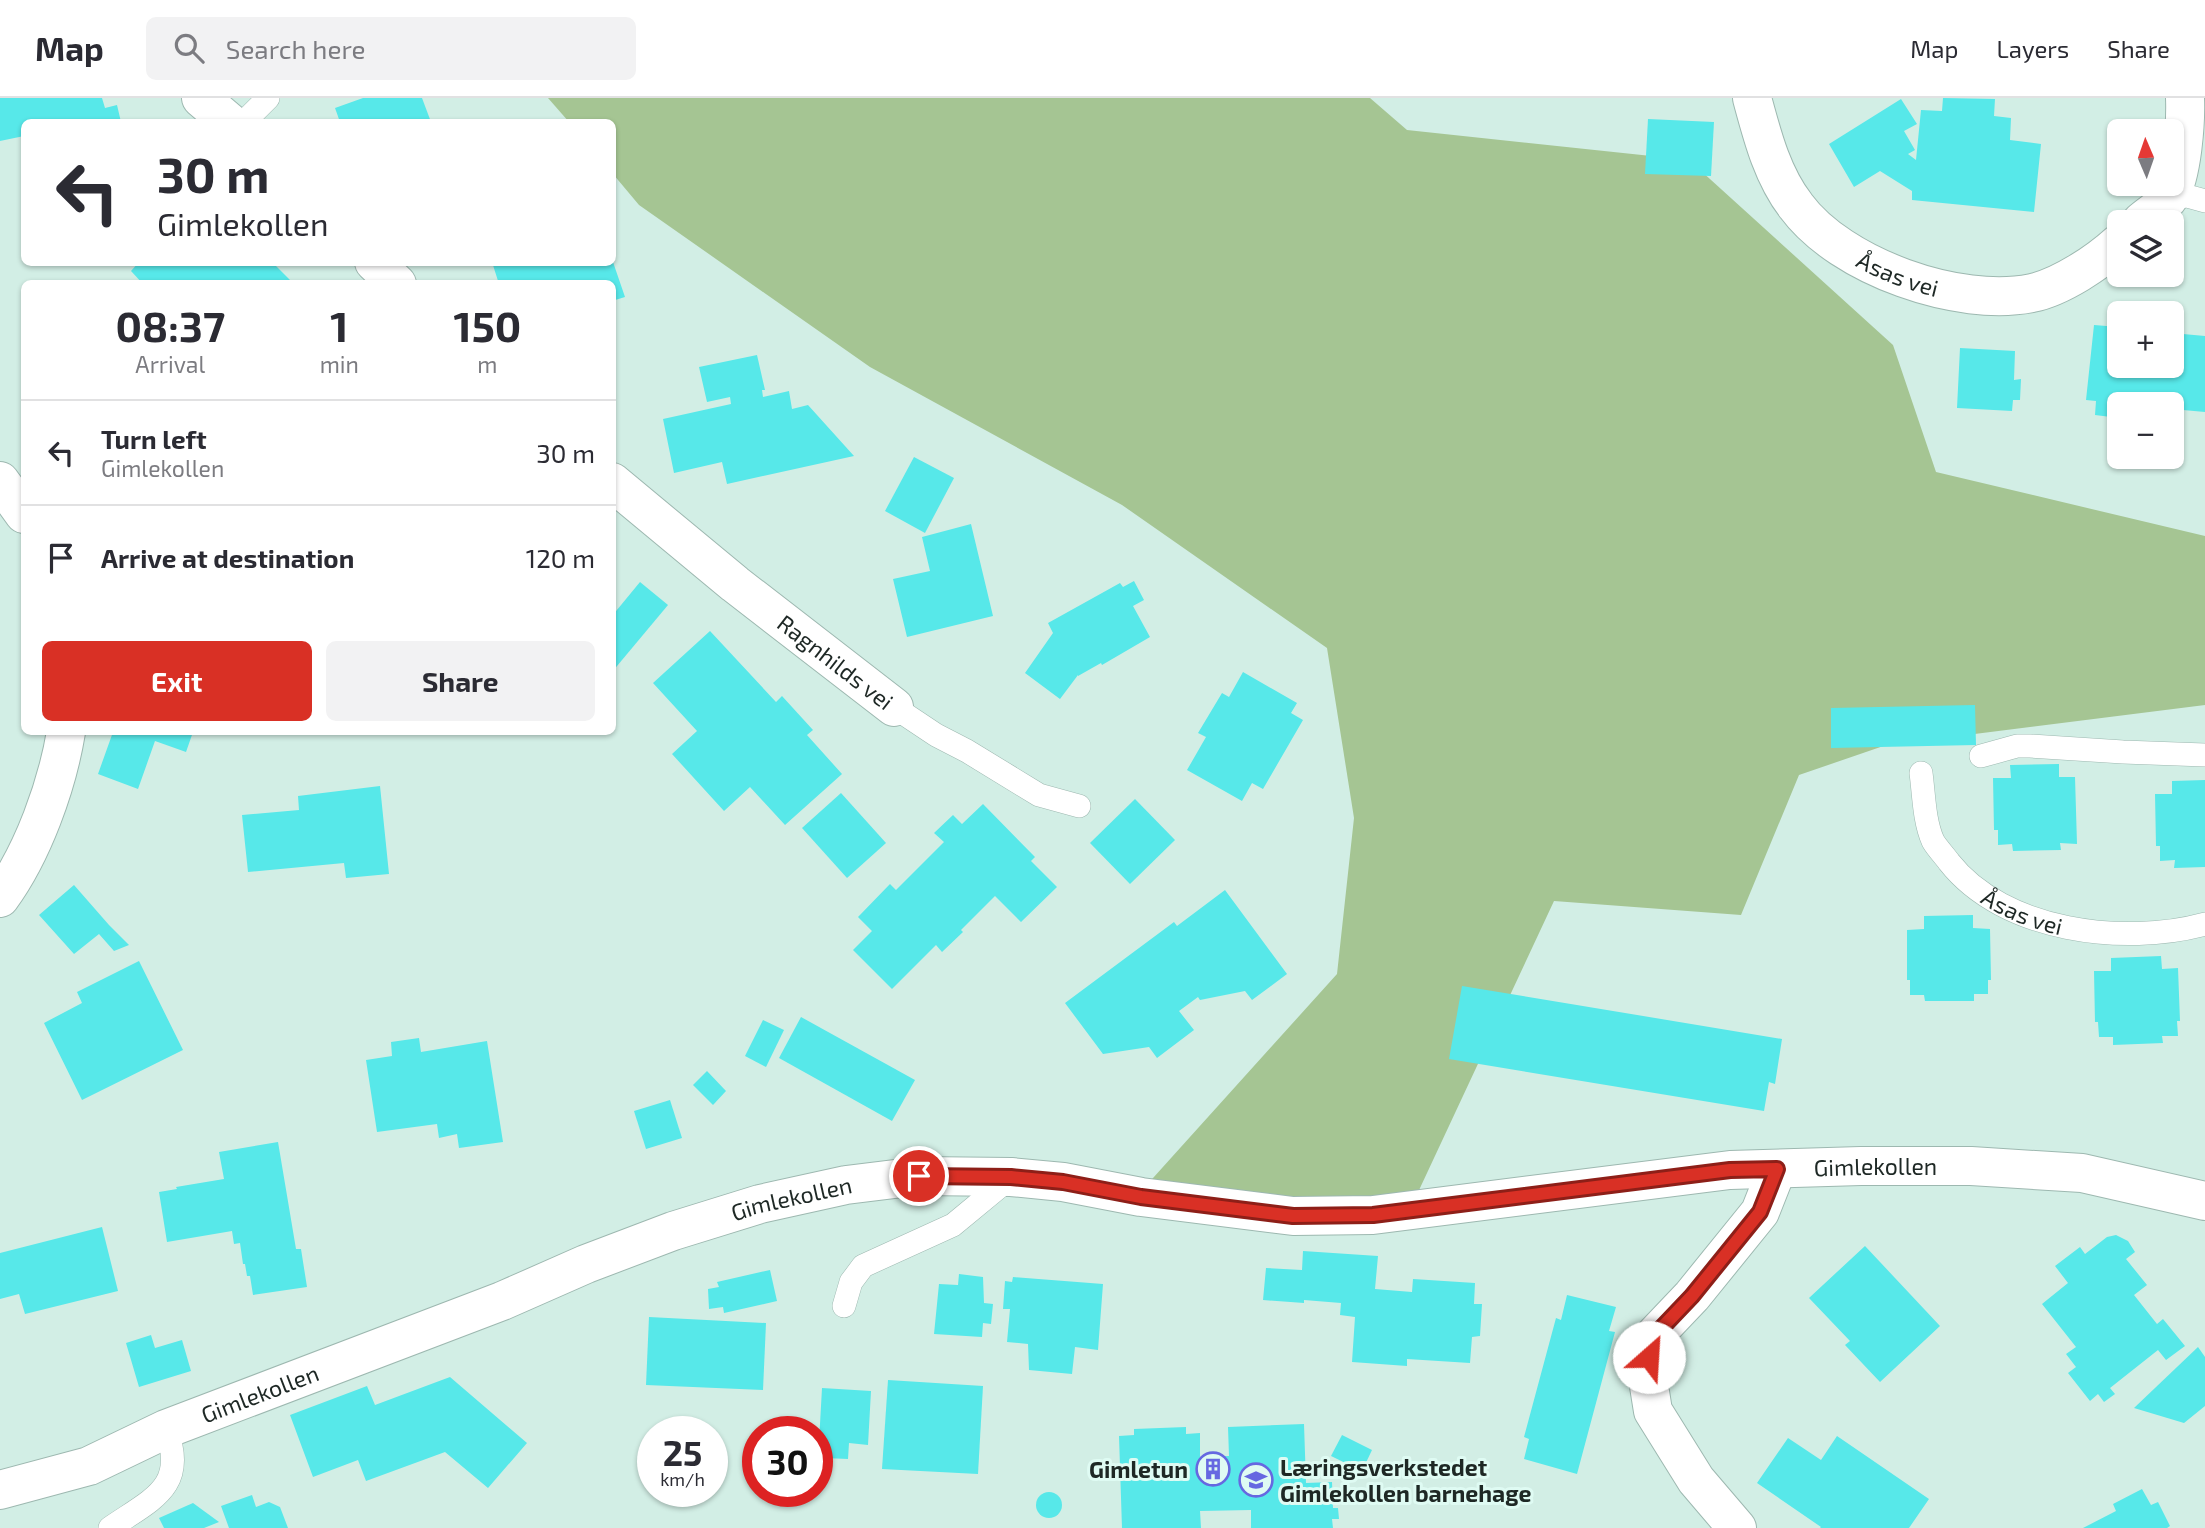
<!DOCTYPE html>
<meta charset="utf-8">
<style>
body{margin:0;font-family:"Exo 2",sans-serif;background:#f2f2f3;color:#2b2b33;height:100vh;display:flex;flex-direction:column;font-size:26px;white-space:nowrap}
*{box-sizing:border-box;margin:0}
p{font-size:23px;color:#7c7c81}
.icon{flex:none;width:38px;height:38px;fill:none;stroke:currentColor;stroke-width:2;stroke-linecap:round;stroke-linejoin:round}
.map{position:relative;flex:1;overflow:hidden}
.side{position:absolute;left:21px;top:182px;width:595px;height:455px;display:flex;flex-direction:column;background:#fff;border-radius:10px;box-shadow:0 2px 5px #0004}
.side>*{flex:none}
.hud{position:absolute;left:21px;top:21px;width:595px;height:147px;border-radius:10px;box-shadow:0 2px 5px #0004;background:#fff;color:#2b2b33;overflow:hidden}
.needle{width:46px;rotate:358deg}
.buttons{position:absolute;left:2107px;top:21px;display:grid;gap:14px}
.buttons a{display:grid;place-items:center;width:77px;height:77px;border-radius:10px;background:#fff;box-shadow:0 2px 5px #0004;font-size:35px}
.speed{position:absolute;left:637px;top:1318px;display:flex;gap:14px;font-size:35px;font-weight:700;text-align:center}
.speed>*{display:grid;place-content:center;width:91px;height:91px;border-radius:50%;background:#fff;box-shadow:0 2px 5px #0004;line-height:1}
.speed small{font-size:18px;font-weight:400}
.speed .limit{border:10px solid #d22;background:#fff;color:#111}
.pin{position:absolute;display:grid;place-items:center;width:60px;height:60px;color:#fff;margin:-30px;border:4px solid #fff;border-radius:50%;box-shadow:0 2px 7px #0007}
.me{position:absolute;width:77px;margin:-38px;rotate:26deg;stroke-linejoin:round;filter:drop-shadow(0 0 5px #0008)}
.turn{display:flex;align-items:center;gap:24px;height:147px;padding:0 21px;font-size:32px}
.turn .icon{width:91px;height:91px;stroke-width:2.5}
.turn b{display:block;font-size:49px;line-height:60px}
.eta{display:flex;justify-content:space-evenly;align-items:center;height:119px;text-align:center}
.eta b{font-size:42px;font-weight:700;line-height:49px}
.cta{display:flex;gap:14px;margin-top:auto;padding:14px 21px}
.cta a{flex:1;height:80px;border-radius:10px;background:#d93025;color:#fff;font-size:28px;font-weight:700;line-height:80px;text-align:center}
.cta a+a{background:#f2f2f3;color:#2b2b33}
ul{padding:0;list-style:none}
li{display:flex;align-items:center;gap:21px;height:105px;padding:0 21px;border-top:2px solid #e1e1e2}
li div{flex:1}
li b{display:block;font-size:26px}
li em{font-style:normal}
header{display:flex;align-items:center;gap:42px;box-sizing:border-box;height:98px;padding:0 35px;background:#fff;border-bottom:2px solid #e1e1e2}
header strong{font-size:33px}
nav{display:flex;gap:38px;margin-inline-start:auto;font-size:24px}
.search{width:490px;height:63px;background:#f2f2f3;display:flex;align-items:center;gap:18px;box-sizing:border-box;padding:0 24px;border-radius:10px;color:#7c7c81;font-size:26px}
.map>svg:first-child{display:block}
</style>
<header>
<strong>Map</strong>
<div class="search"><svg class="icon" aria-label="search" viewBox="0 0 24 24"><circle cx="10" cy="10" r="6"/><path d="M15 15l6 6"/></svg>Search here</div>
<nav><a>Map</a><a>Layers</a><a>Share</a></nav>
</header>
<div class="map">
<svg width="2205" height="1430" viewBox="0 0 2205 1430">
<rect width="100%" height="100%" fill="#d2eee5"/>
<path fill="#a5c593" d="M 548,0 L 1370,0 L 1407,32 L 1689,62 L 1893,247 L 1936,374 L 2205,438 L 2205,607 L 1927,642 L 1898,643 L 1799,677 L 1741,817 L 1554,803 L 1406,1120 L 1144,1090 L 1337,876 L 1354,720 L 1327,550 L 1122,407 L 870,269 L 639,107 L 613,76 L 612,24 L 569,24 Z"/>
<g fill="#57e8e9">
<path d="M 0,0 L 102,0 L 105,10 L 117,7 L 121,24 L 24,24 L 24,38 L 0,43 Z"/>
<path d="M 363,0 L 422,0 L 431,24 L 340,24 L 335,10 Z"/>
<path d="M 1943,0 L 1995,1 L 1994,18 L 2011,20 L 2010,42 L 2041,46 L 2034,114 L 1912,102 L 1912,93 L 1880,73 L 1854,89 L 1829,46 L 1901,1 L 1917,26 L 1904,33 L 1915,52 L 1908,56 L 1916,62 L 1921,12 L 1942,13 Z"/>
<path d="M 1648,21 L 1714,24 L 1711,78 L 1645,76 Z"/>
<path d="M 139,164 L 272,164 L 294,186 L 143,186 L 131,173 Z"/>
<path d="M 492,164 L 613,164 L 625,199 L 612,203 L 612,186 L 499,186 Z"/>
<path d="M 2094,227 L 2119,229 L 2119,268 L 2172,268 L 2172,235 L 2205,238 L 2205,314 L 2172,311 L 2172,306 L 2119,306 L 2119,320 L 2095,317 L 2096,303 L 2086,302 Z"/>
<path d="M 1960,250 L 2015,253 L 2014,282 L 2021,281 L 2020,302 L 2013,302 L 2012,313 L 1957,310 Z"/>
<path d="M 757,257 L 765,292 L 762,292 L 763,299 L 789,293 L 792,311 L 808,307 L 854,358 L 727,386 L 722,364 L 674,375 L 663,321 L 731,306 L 730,299 L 707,304 L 699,269 Z"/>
<path d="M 914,359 L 954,380 L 925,435 L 885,413 Z"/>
<path d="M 971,426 L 993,518 L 907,539 L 893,481 L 930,473 L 922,439 Z"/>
<path d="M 1134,483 L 1144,502 L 1133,508 L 1150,539 L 1102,567 L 1101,565 L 1078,578 L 1078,577 L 1060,601 L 1025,575 L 1053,535 L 1048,525 L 1120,485 L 1123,489 Z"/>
<path d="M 640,484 L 668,507 L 612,574 L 612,518 Z"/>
<path d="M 710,533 L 776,604 L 782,598 L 813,632 L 807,637 L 842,676 L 785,727 L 750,689 L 724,713 L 672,656 L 697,633 L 653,585 Z"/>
<path d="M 1243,574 L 1297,605 L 1291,615 L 1303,622 L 1263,691 L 1252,685 L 1242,703 L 1187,672 L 1206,639 L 1198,635 L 1222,595 L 1229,599 Z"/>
<path d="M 1975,607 L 1976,647 L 1831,650 L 1831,610 Z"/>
<path d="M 113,634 L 193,634 L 186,654 L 155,643 L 138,691 L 98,676 Z"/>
<path d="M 2059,666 L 2059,679 L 2075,679 L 2077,746 L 2060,745 L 2061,752 L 2013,753 L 2012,746 L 1998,747 L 1998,732 L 1994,732 L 1993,680 L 2011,680 L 2010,667 Z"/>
<path d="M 2205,682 L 2205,769 L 2174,770 L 2175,762 L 2160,763 L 2160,748 L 2156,748 L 2155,696 L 2172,696 L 2172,683 Z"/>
<path d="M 380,688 L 389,776 L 346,780 L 344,765 L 248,774 L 242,717 L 299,712 L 298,698 Z"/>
<path d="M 841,695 L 886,745 L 847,780 L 802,730 Z"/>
<path d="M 1135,701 L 1175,742 L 1130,786 L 1090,745 Z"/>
<path d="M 983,706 L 1035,759 L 1031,763 L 1057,789 L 1021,824 L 995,798 L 961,832 L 963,834 L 942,854 L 936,847 L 892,891 L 853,852 L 872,833 L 858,819 L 890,786 L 896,792 L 944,744 L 934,735 L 953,717 L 962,726 Z"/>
<path d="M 74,787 L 109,827 L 129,847 L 114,853 L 99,836 L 74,856 L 39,817 Z"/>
<path d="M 1225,792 L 1287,876 L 1252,902 L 1245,893 L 1200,902 L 1198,899 L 1179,913 L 1194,932 L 1157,960 L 1149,949 L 1103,956 L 1065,905 L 1174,824 L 1177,828 Z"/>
<path d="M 1973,817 L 1973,830 L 1990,831 L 1991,882 L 1988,882 L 1988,896 L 1974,896 L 1974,903 L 1925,903 L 1924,897 L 1910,897 L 1910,882 L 1907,882 L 1907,832 L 1924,831 L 1924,818 Z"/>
<path d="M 2161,858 L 2162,871 L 2178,870 L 2180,923 L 2177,923 L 2178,938 L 2162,938 L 2163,945 L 2113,947 L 2113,939 L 2099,939 L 2098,924 L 2095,924 L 2094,873 L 2111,873 L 2111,860 Z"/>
<path d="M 139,863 L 183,952 L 82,1002 L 44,925 L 82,905 L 77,894 Z"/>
<path d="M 1462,888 L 1782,941 L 1775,986 L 1769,984 L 1764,1013 L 1449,961 Z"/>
<path d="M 801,919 L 915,982 L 892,1023 L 779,960 Z"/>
<path d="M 763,922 L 784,932 L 766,969 L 745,958 Z"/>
<path d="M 419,940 L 421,954 L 487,943 L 503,1044 L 459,1050 L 457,1036 L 439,1040 L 437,1026 L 377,1034 L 366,962 L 392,958 L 391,944 Z"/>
<path d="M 707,973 L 726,993 L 713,1007 L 693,987 Z"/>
<path d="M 670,1002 L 682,1040 L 646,1051 L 634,1013 Z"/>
<path d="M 278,1044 L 296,1151 L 301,1151 L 307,1189 L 253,1197 L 250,1178 L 247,1178 L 245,1166 L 243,1166 L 240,1145 L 234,1146 L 232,1133 L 167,1144 L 159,1094 L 177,1091 L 176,1089 L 224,1081 L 219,1054 Z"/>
<path d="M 102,1129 L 118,1193 L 25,1216 L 19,1196 L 0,1201 L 0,1155 Z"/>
<path d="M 2116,1137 L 2128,1143 L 2135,1154 L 2126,1161 L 2147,1187 L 2134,1197 L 2157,1226 L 2163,1221 L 2185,1248 L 2166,1262 L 2158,1252 L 2110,1290 L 2115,1296 L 2104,1304 L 2098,1296 L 2090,1303 L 2068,1275 L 2076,1269 L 2066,1256 L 2076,1249 L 2042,1206 L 2068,1185 L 2055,1168 L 2080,1149 L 2085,1156 L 2107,1139 Z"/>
<path d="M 1865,1148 L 1940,1228 L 1880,1284 L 1845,1247 L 1850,1243 L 1809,1200 Z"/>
<path d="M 1303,1153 L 1378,1158 L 1375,1191 L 1412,1194 L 1413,1181 L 1475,1185 L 1474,1206 L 1482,1206 L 1480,1238 L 1472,1239 L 1470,1265 L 1407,1261 L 1407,1268 L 1352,1264 L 1355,1219 L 1340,1217 L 1341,1205 L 1304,1202 L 1304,1205 L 1263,1202 L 1266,1170 L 1302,1172 Z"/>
<path d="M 770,1172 L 777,1203 L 724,1215 L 723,1209 L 709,1211 L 708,1191 L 719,1189 L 717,1184 Z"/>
<path d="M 959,1176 L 983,1179 L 984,1205 L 993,1206 L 991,1226 L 983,1225 L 982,1239 L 934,1236 L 939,1186 L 958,1187 Z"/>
<path d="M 1013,1179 L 1103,1186 L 1098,1252 L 1075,1249 L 1072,1276 L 1029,1272 L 1028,1246 L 1007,1244 L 1010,1211 L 1003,1211 L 1005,1183 L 1012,1184 Z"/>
<path d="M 1567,1197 L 1616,1209 L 1609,1233 L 1615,1234 L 1577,1376 L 1524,1361 L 1529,1341 L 1524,1339 L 1556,1220 L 1561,1222 Z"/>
<path d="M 649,1219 L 766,1225 L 763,1292 L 646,1287 Z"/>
<path d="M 151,1237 L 155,1250 L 182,1242 L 191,1273 L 139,1289 L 126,1245 Z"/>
<path d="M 2198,1249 L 2205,1259 L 2205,1308 L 2184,1325 L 2134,1310 Z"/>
<path d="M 450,1279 L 527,1345 L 488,1390 L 445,1354 L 366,1383 L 358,1362 L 313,1379 L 290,1317 L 367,1288 L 375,1307 Z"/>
<path d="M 888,1282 L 983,1288 L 978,1376 L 882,1371 Z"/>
<path d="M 822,1290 L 871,1293 L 868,1347 L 849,1345 L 848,1361 L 824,1360 L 824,1344 L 819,1344 Z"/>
<path d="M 1304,1326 L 1306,1385 L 1332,1384 L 1333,1410 L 1338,1410 L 1339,1421 L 1332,1421 L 1333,1430 L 1251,1430 L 1251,1412 L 1200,1413 L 1201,1430 L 1122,1430 L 1119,1338 L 1134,1337 L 1134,1331 L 1186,1329 L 1186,1336 L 1200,1335 L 1200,1359 L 1229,1358 L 1228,1329 Z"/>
<path d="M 1342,1337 L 1372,1352 L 1362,1373 L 1331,1358 Z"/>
<path d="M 1837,1338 L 1929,1401 L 1909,1430 L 1820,1430 L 1821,1429 L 1757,1385 L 1788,1340 L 1821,1362 Z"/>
<path d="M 2142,1391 L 2151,1407 L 2158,1404 L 2170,1428 L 2167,1430 L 2083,1430 L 2116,1413 L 2113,1406 Z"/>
<circle cx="1049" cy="1407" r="13"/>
<path d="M 252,1397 L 256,1409 L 269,1404 L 280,1409 L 288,1430 L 229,1430 L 221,1408 Z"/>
<path d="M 193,1405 L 219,1424 L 204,1430 L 164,1430 L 159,1420 Z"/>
</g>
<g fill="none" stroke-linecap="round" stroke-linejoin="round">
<defs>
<g id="lane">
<path d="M 244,24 L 268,0"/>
<path d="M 2169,99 L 2187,98 L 2205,103"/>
<path d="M 894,609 L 936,637 L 967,653 L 1039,697 L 1079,708"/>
<path d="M 1981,658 L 2017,648 L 2030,648 L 2123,654 L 2205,657"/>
<path id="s1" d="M 1921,675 C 1924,697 1924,723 1933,743 C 1937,750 1944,757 1949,764 C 2004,834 2124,848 2205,826"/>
<path d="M 844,1208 L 851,1184 L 863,1168 L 953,1127 L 1011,1079"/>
<path d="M 110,1430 C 152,1401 188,1389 166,1331"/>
</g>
<g id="street">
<path d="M 201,0 L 229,24"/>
<path id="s2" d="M 1752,0 C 1762,37 1772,77 1796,108 C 1841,169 1959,210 2032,195 C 2061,189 2098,164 2119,145"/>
<path d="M 2141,124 C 2150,116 2164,108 2170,98 C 2182,77 2186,25 2185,0"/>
<path d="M 374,164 L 397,186"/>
<path d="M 0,383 L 24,416"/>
<path id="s3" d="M 612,384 L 735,486 L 894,609"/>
<path d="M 0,800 C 33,755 57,688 66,634"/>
<path d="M 1737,1430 L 1696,1382 L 1653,1313 L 1649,1288 L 1649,1259 L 1653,1239 L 1692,1198 L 1760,1114 L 1777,1071"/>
</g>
<g id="secondary">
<path id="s4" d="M 0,1392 L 89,1368 L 166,1331 L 502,1203 L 586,1166 L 673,1133 L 760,1106 L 846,1087 L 919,1078 L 1011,1079 L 1063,1084 L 1141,1099 L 1293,1118 L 1373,1117 L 1730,1072 L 1861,1068 L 1971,1068 L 2082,1075 L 2205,1103"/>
</g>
</defs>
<use href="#lane" stroke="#9db8b0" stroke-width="24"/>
<use href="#street" stroke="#9db8b0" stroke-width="40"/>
<use href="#secondary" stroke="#9db8b0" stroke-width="40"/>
<use href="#lane" stroke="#fff" stroke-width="23"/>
<use href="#street" stroke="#fff" stroke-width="38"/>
<use href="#secondary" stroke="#fff" stroke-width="38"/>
</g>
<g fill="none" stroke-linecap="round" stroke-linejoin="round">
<defs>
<path id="route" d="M 919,1078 L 1011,1079 L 1063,1084 L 1141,1099 L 1293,1118 L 1373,1117 L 1730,1072 L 1777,1071 L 1760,1114 L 1692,1198 L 1653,1239 L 1649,1259"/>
</defs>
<use href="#route" stroke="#8d1f18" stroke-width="18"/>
<use href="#route" stroke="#d93025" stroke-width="12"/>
</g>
<defs>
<symbol id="building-ring" viewBox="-11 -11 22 22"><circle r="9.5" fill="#dffbf3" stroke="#6668e1" stroke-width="1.5"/><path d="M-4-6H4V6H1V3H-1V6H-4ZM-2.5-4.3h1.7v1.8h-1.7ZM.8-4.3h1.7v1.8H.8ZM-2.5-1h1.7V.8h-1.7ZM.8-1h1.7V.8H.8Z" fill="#6668e1"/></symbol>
<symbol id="school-ring" viewBox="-11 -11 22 22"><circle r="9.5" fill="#dffbf3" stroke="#6668e1" stroke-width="1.5"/><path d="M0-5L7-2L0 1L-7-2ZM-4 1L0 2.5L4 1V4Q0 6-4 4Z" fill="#6668e1"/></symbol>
</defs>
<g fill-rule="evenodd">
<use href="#building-ring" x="1194" y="1352" width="38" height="38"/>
<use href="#school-ring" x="1237" y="1363" width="38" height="38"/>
</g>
<g text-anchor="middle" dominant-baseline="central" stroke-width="6" stroke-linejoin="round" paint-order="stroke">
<g font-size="23" fill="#1e2825" stroke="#dffbf3">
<text stroke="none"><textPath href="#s2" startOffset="242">Åsas vei</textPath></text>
<text stroke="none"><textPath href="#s3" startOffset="287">Ragnhilds vei</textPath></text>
<text stroke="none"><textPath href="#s1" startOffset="186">Åsas vei</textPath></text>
<text stroke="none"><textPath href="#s4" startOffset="1937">Gimlekollen</textPath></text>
<text stroke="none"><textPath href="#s4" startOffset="845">Gimlekollen</textPath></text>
<text stroke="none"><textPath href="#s4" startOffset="278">Gimlekollen</textPath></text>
</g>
<g font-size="23" font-weight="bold" fill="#1e2825" stroke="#dffbf3" text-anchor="start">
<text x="1280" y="1369">Læringsverkstedet<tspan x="1280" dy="26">Gimlekollen barnehage</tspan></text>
<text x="1188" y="1371" text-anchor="end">Gimletun</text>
</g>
</g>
</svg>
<div class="buttons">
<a><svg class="needle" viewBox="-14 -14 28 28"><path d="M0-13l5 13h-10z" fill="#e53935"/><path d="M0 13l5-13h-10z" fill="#7c7c81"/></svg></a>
<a><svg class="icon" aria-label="layers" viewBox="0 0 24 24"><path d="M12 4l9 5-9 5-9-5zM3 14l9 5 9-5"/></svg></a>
<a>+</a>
<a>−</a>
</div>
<div class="speed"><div>25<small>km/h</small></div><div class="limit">30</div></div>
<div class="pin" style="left:919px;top:1078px;background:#d93025"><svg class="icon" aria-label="arrive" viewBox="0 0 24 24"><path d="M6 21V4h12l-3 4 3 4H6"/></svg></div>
<svg class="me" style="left:1649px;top:1259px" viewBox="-20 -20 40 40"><circle r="19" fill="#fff"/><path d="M0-13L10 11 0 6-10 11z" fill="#d93025"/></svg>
<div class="hud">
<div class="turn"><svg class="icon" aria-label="left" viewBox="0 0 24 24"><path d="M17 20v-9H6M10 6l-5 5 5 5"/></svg><div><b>30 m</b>Gimlekollen</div></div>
</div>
<section class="side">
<div class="eta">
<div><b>08:37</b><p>Arrival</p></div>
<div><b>1</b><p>min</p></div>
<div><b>150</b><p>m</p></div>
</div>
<ul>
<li><svg class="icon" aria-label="left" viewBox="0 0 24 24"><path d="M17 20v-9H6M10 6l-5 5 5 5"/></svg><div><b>Turn left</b><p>Gimlekollen</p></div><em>30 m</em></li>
<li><svg class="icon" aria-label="arrive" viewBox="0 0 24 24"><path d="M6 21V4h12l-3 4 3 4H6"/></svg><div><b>Arrive at destination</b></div><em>120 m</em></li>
</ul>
<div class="cta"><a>Exit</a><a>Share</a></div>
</section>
</div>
